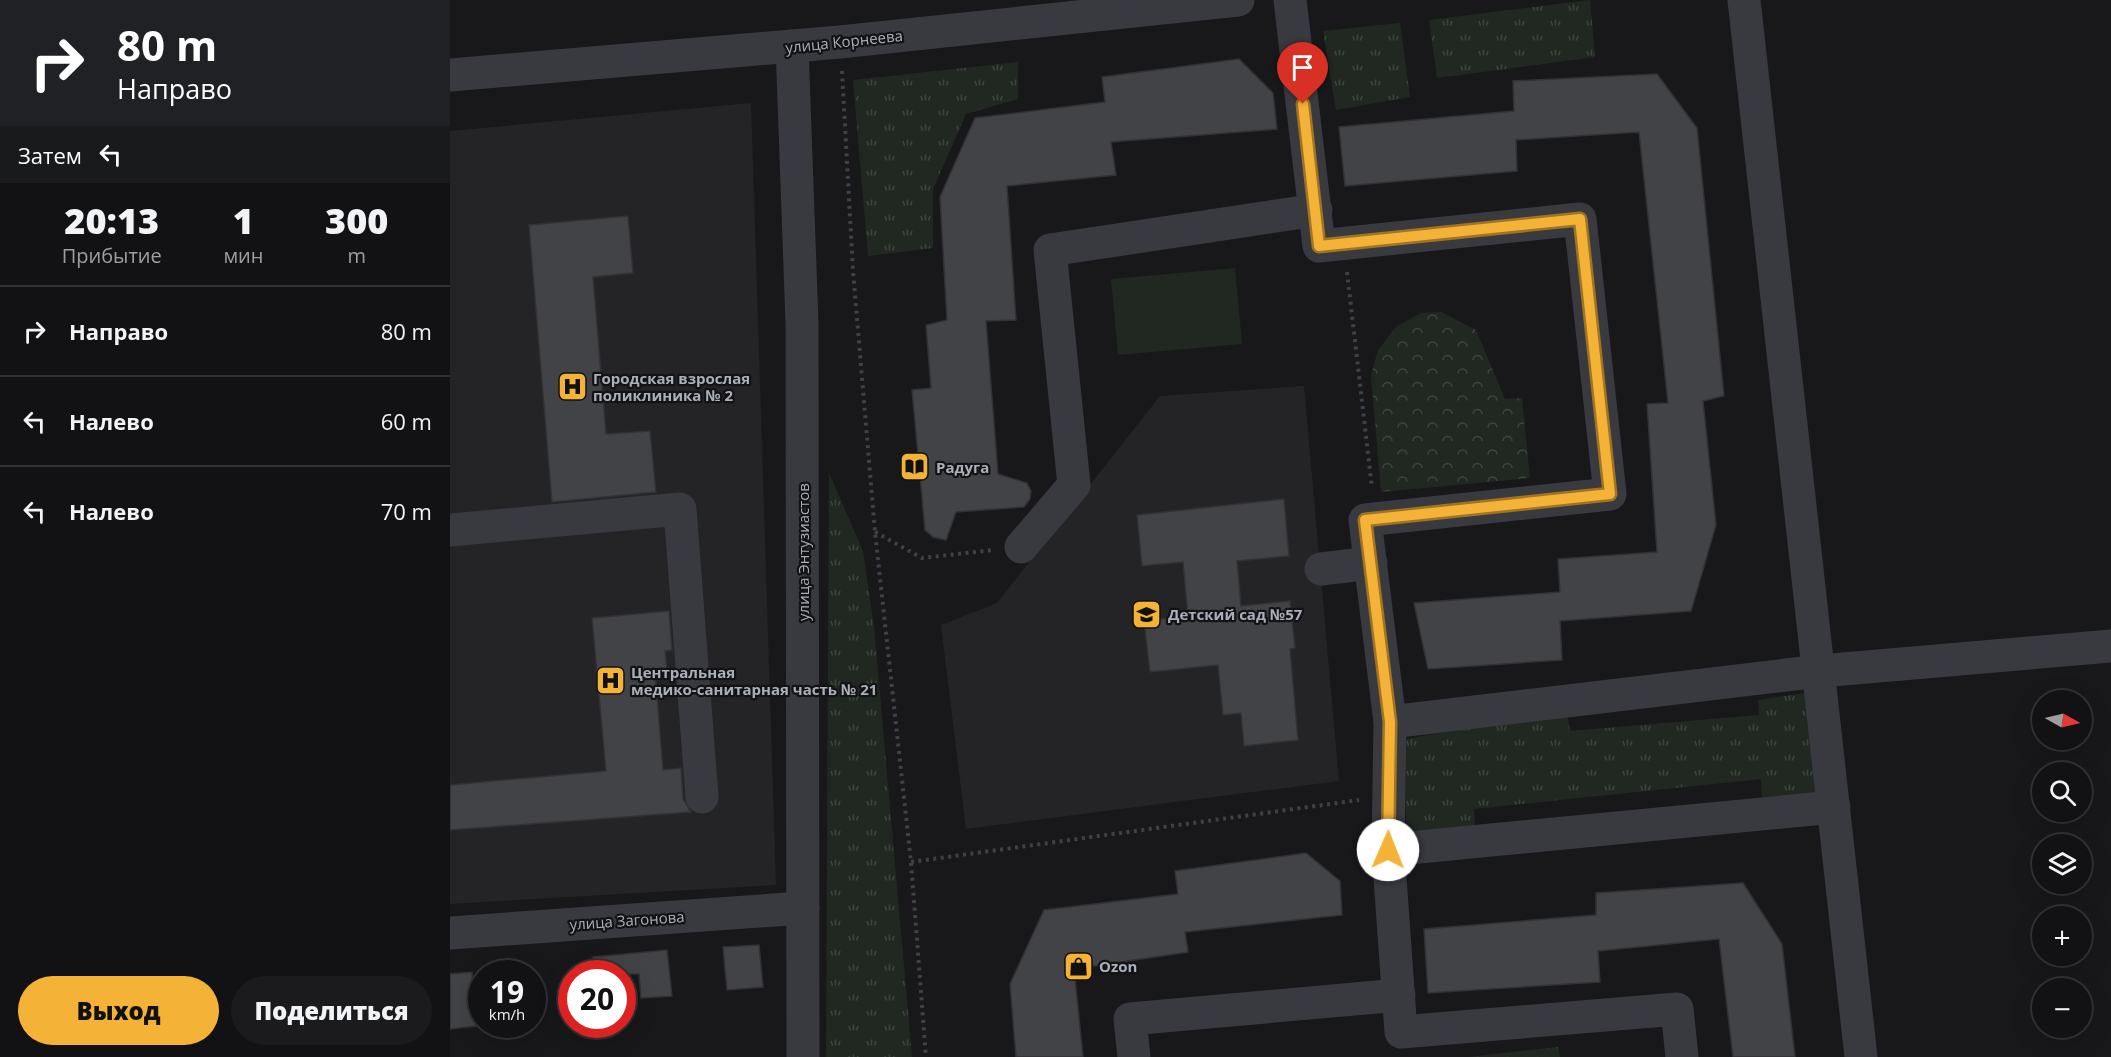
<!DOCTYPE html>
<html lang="ru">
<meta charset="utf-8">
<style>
body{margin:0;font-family:"Open Sans",sans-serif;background:#1b1b1d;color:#f1f3f6;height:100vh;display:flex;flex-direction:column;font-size:22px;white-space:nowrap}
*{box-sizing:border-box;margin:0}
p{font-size:20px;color:#9c9ea0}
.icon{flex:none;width:33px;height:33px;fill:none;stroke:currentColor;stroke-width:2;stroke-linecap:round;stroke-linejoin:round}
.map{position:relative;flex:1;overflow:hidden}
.drawer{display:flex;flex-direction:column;background:#121214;width:450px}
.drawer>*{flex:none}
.top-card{background:#202124;color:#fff;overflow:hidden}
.needle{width:39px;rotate:98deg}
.buttons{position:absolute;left:1582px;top:690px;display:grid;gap:12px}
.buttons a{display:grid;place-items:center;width:60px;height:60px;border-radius:50%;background:#121214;box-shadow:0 6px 24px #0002,0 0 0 2px #313234;font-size:30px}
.speed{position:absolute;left:18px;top:960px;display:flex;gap:12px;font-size:30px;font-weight:700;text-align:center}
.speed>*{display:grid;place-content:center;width:78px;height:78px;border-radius:50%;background:#121214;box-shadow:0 6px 24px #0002,0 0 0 2px #313234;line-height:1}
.speed small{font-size:15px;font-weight:400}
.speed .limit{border:9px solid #d22;background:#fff;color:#111}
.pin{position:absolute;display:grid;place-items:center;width:51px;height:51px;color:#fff;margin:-62px -26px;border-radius:50% 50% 50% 0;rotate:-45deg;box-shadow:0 0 6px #0007}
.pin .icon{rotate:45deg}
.me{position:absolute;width:66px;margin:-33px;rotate:1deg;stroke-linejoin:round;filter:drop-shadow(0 0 4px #0008)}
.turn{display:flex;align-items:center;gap:21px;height:126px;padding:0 18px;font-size:27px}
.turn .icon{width:78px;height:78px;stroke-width:2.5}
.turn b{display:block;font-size:42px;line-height:51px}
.then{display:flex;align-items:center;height:57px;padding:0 18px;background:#0003;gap:12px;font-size:22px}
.eta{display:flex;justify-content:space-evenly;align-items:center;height:102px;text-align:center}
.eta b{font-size:36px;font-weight:800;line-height:42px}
.primary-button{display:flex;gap:12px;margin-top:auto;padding:12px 18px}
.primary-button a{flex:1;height:69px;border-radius:36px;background:#f4b336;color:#111;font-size:24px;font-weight:800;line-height:69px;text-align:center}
.primary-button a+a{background:#1b1b1d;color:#f1f3f6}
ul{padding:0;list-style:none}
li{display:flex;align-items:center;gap:18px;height:90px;padding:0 18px;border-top:2px solid #313234}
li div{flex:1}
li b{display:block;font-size:22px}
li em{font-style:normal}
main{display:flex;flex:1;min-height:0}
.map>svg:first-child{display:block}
</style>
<main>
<section class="drawer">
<div class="top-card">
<div class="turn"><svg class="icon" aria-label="right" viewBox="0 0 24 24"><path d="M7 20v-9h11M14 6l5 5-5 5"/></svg><div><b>80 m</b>Направо</div></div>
<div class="then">Затем<svg class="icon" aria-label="left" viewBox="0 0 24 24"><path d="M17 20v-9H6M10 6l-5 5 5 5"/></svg></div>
</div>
<div class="eta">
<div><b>20:13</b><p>Прибытие</p></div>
<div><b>1</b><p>мин</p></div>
<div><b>300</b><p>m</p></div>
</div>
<ul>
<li><svg class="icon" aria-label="right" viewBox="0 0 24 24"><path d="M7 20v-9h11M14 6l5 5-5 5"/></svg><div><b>Направо</b></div><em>80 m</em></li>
<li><svg class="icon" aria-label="left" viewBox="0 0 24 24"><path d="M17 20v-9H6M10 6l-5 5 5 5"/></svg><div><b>Налево</b></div><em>60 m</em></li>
<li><svg class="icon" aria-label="left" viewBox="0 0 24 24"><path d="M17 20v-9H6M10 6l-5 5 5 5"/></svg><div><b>Налево</b></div><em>70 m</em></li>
</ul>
<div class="primary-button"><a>Выход</a><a>Поделиться</a></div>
</section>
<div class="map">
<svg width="1661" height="1057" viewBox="0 0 1661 1057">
<defs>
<pattern id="grass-tufts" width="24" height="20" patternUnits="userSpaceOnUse" patternTransform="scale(1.5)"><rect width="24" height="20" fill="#202821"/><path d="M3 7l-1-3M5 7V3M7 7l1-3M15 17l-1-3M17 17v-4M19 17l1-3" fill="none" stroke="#3e453f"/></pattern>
<pattern id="forest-crowns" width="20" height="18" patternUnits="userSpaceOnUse" patternTransform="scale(1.5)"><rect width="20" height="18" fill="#202821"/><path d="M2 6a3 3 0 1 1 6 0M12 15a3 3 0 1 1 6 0" fill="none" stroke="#3e453f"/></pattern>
</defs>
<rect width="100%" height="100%" fill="#18181a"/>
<g fill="#242427">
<path d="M 301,103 L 326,885 L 0,904 L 0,131 Z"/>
<path d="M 854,386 L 889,781 L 516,829 L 491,625 L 547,603 L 710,396 Z"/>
</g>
<g fill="url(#grass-tufts)">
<path d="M 1140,0 L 1145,57 L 987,78 L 979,20 Z"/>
<path d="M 950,23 L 960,97 L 886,110 L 873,31 Z"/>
<path d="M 568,62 L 568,99 L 516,114 L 483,189 L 483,248 L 418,256 L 403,80 Z"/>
<path d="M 379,473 L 413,551 L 424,627 L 462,1057 L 376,1057 Z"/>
<path d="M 1355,693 L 1368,796 L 1312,797 L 1311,779 L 1024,809 L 1025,831 L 956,831 L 955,739 L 1117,712 L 1120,731 L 1309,715 L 1308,700 Z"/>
</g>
<g fill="url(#forest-crowns)">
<path d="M 991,312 L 1026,330 L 1055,399 L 1072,398 L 1080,478 L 931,492 L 921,375 L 928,350 L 947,326 L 971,313 Z"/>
<path d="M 1108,1047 L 1110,1057 L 1018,1057 Z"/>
</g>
<path fill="#202821" d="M 785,268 L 792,344 L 668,355 L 661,279 Z"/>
<g fill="#424347" stroke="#323236" stroke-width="1.5">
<path d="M 789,59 L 823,93 L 827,129 L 661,142 L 666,175 L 557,186 L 566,320 L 536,321 L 548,474 L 577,483 L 581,491 L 580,499 L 574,507 L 506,512 L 496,540 L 483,537 L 475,530 L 462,390 L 481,388 L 476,325 L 497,320 L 490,197 L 525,118 L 655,102 L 652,77 Z"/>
<path d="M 1207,74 L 1247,128 L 1274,396 L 1253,401 L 1266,525 L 1241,611 L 1110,621 L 1112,660 L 978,669 L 964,603 L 1110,592 L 1108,559 L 1207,552 L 1197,404 L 1218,403 L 1189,132 L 1066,140 L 1067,171 L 895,186 L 889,127 L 1064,111 L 1063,81 Z"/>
<path d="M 178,216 L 183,273 L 143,277 L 156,434 L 200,431 L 206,492 L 102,502 L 79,225 Z"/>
<path d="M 834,499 L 839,556 L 787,561 L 791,606 L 840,601 L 845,648 L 840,649 L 848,740 L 794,746 L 791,713 L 773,715 L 768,665 L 700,672 L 694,621 L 738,616 L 733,562 L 692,566 L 687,515 Z"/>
<path d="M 219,611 L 222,650 L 215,651 L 217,671 L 205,672 L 213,770 L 231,768 L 233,799 L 241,812 L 0,830 L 0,785 L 156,771 L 142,618 Z"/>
<path d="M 856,853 L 890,881 L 892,915 L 735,932 L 738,952 L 624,969 L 633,1057 L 566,1057 L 560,984 L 594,910 L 728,894 L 725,871 Z"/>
<path d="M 1293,883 L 1332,944 L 1345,1057 L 1283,1057 L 1269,939 L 1148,951 L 1150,982 L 978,993 L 974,929 L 1146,915 L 1146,893 Z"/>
<path d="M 309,945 L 313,987 L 277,990 L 273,947 Z"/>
<path d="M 217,950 L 222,996 L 191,998 L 189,974 L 144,974 L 143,957 Z"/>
<path d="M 22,972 L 26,1026 L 0,1029 L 0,974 Z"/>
</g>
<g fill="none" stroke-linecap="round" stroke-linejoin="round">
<g stroke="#3f4146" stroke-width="4" stroke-dasharray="3 4.5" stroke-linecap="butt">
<path d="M 392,71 L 403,271 L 425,532 L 461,862 L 476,1057"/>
<path d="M 897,272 L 922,488"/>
<path d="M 425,532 L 472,558 L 543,550"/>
<path d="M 461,862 L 909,800"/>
</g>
<g stroke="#393a3f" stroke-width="33">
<path d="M 840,0 L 869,246 L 1130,219 L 1160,494 L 915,520 L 940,722 L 938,850 L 951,1032 L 1227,1009 L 1232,1057"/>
<path d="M 1294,0 L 1411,1057"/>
<path d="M 342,46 L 352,323 L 353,1057"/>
<path d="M 0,75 L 390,42 L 788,0"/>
<path d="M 0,530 L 230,509 L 252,797"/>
<path d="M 571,547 L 624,485 L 600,250 L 866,210"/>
<path d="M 871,569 L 921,563"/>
<path d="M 940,722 L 1370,671 L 1661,646"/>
<path d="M 938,850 L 1384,807"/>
<path d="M 0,933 L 353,908"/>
<path d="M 684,1057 L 680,1019 L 949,995"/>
</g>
</g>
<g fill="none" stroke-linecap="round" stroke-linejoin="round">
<defs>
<path id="route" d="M 853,104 L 869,246 L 1130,219 L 1160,494 L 915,520 L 940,722 L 938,850"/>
</defs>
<use href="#route" stroke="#9f7423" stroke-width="15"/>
<use href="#route" stroke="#f4b336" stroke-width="10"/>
</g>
<defs>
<symbol id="hospital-square" viewBox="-11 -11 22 22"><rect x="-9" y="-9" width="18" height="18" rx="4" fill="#f4b336" stroke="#131315"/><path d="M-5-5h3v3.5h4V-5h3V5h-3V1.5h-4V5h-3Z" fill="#111"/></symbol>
<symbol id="library-square" viewBox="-11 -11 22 22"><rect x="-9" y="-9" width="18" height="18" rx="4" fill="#f4b336" stroke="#131315"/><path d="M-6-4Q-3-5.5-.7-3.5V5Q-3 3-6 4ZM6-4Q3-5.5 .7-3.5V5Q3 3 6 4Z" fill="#111"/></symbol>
<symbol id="school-square" viewBox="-11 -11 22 22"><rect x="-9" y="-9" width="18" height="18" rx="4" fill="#f4b336" stroke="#131315"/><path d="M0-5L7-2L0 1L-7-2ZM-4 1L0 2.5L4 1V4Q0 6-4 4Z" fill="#111"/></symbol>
<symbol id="shop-square" viewBox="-11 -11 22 22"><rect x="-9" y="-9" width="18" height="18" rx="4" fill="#f4b336" stroke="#131315"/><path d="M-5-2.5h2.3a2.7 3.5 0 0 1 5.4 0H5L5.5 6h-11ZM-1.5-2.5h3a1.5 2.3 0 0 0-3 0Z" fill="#111"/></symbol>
</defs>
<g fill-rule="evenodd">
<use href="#hospital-square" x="106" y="370" width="33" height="33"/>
<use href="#library-square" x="448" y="450" width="33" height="33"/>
<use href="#school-square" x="680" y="598" width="33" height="33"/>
<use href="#hospital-square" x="144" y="664" width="33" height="33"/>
<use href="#shop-square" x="612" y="950" width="33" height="33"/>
</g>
<g text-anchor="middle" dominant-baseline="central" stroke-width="4.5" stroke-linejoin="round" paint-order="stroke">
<g font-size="15" fill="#aaafba" stroke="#131315">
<text transform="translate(394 41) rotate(-6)">улица Корнеева</text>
<text transform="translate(353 552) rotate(-90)">улица Энтузиастов</text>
<text transform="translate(177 920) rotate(-4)">улица Загонова</text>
</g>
<g font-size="15" font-weight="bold" fill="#aaafba" stroke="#131315" text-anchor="start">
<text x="143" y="378">Городская взрослая<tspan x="143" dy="17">поликлиника № 2</tspan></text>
<text x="486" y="467">Радуга</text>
<text x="718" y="614">Детский сад №57</text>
<text x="181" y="672">Центральная<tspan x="181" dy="17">медико-санитарная часть № 21</tspan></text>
<text x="649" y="966">Ozon</text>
</g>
</g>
</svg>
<div class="buttons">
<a><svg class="needle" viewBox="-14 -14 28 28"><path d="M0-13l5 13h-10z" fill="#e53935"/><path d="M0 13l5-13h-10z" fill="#9c9ea0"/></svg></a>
<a><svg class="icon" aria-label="search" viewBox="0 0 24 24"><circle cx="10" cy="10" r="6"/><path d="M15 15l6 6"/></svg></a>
<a><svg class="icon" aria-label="layers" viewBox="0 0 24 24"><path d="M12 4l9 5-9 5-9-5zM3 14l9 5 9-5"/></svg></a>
<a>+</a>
<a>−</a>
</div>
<div class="speed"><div>19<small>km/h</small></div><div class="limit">20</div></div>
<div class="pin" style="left:853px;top:104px;background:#d93025"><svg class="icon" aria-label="arrive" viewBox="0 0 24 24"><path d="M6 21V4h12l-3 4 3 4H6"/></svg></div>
<svg class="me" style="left:938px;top:850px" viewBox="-20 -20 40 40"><circle r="19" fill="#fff"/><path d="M0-13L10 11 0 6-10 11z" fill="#f4b336"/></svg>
</div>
</main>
